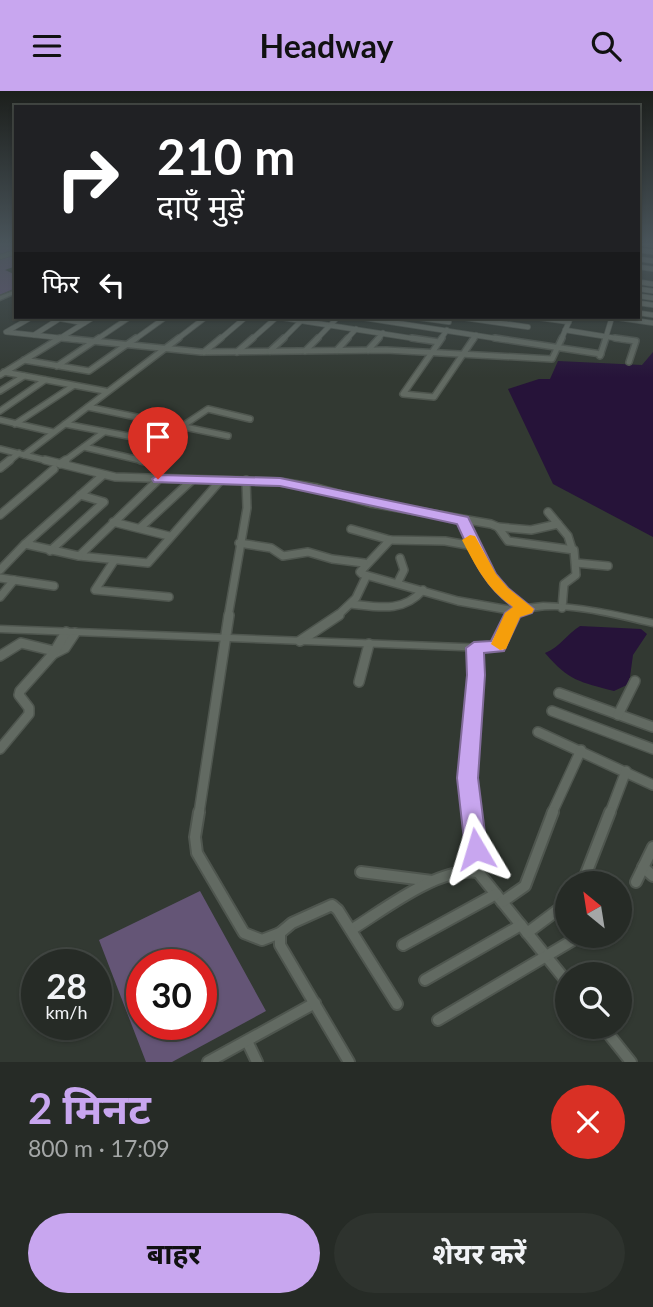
<!DOCTYPE html>
<html lang="hi">
<meta charset="utf-8">
<style>
body{margin:0;font-family:Lato,"Noto Sans Devanagari",sans-serif;background:#2e332e;color:#f1f3f6;height:100vh;display:flex;flex-direction:column;font-size:26px;white-space:nowrap}
*{box-sizing:border-box;margin:0}
p{font-size:23px;color:#a4a7a7}
.icon{flex:none;width:38px;height:38px;fill:none;stroke:currentColor;stroke-width:2;stroke-linecap:round;stroke-linejoin:round}
.map{position:relative;height:971px;overflow:hidden}
.panel{display:flex;flex-direction:column;background:#262b26;flex:1}
.panel>*{flex:none}
.banner{position:absolute;left:14px;top:14px;width:626px;height:214px;border-radius:0px;box-shadow:0 2px 5px #0004,0 0 0 2px #424743;background:#202124;color:#fff;overflow:hidden}
.needle{width:46px;rotate:330deg}
.controls{position:absolute;left:555px;top:780px;display:grid;gap:14px}
.controls a{display:grid;place-items:center;width:77px;height:77px;border-radius:50%;background:#262b26;box-shadow:0 2px 5px #0004,0 0 0 2px #424743;font-size:35px}
.speed{position:absolute;left:21px;top:858px;display:flex;gap:14px;font-size:35px;font-weight:700;text-align:center}
.speed>*{display:grid;place-content:center;width:91px;height:91px;border-radius:50%;background:#262b26;box-shadow:0 2px 5px #0004,0 0 0 2px #424743;line-height:1}
.speed small{font-size:18px;font-weight:400}
.speed .limit{border:10px solid #d22;background:#fff;color:#111}
.pin{position:absolute;display:grid;place-items:center;width:60px;height:60px;color:#fff;margin:-72px -30px;border-radius:50% 50% 50% 0;rotate:-45deg;box-shadow:0 0 7px #0007}
.pin .icon{rotate:45deg}
.me{position:absolute;width:77px;margin:-38px;rotate:353deg;stroke-linejoin:round;filter:drop-shadow(0 0 5px #0008)}
.turn{display:flex;align-items:center;gap:24px;height:147px;padding:0 28px;font-size:32px}
.turn .icon{width:91px;height:91px;stroke-width:2.5}
.turn b{display:block;font-size:49px;line-height:60px}
.then{display:flex;align-items:center;height:66px;padding:0 28px;background:#0003;gap:14px;font-size:26px}
.round{display:grid;place-items:center;flex:none;width:74px;height:74px;border-radius:37px;background:#2e332e}
.headline{display:flex;align-items:center;justify-content:space-between;height:119px;padding:0 28px}
h1{font-size:42px;font-weight:700;line-height:52px;color:#c8a6ef}
.primary-button{display:flex;gap:14px;margin-top:auto;padding:14px 28px}
.primary-button a{flex:1;height:80px;border-radius:42px;background:#c8a6ef;color:#111;font-size:28px;font-weight:700;line-height:80px;text-align:center}
.primary-button a+a{background:#2e332e;color:#f1f3f6}
header{display:flex;justify-content:space-between;align-items:center;height:91px;padding:0 28px;background:#c8a6ef;color:#111;font-size:32px;font-weight:700}
.map>svg:first-child{display:block}
</style>
<header><svg class="icon" aria-label="menu" viewBox="0 0 24 24"><path d="M4 6h16M4 12h16M4 18h16"/></svg>Headway<svg class="icon" aria-label="search" viewBox="0 0 24 24"><circle cx="10" cy="10" r="6"/><path d="M15 15l6 6"/></svg></header>
<div class="map">
<svg width="653" height="971" viewBox="0 0 653 971">
<rect width="100%" height="100%" fill="#323932"/>
<g fill="#645576" fill-rule="evenodd">
<path d="M 0,151 L 16,154 L 16,160 L 11,163 L 16,165 L 16,175 L 5,179 L 16,184 L 16,197 L 0,204 Z"/>
<path d="M 200,800 L 266,920 L 172,971 L 146,971 L 99,849 ZM 142,873 L 201,873 L 201,933 L 142,933 Z"/>
</g>
<g fill="#261339">
<path d="M 653,261 L 653,446 L 553,393 L 508,298 L 539,288 L 550,288 L 558,270 L 642,274 Z"/>
<path d="M 580,535 L 641,538 L 647,543 L 633,564 L 629,593 L 614,600 C 580,591 569,590 545,562 C 560,556 567,543 580,535 Z"/>
</g>
<g fill="none" stroke-linecap="round" stroke-linejoin="round">
<defs>
<g id="minor-far4">
<path d="M 639,152 L 653,154"/>
<path d="M 639,159 L 653,161"/>
<path d="M 0,166 L 16,161"/>
<path d="M 639,168 L 653,170"/>
<path d="M 639,176 L 653,178"/>
<path d="M 639,191 L 653,193"/>
<path d="M 639,198 L 653,200"/>
<path d="M 639,205 L 653,207"/>
<path d="M 639,212 L 653,214"/>
<path d="M 639,222 L 653,224"/>
<path d="M 32,226 L 6,241 L 80,249"/>
<path d="M 50,226 L 84,232"/>
<path d="M 277,226 L 423,249"/>
<path d="M 358,226 L 506,249"/>
<path d="M 412,226 L 449,231"/>
<path d="M 458,226 L 528,236"/>
<path d="M 533,226 L 569,231"/>
<path d="M 612,226 L 653,232"/>
<path d="M 565,239 L 627,249"/>
<path d="M 34,244 L 59,228"/>
<path d="M 57,249 L 94,226"/>
<path d="M 96,249 L 130,226"/>
<path d="M 134,249 L 166,226"/>
<path d="M 176,249 L 206,226"/>
<path d="M 219,249 L 246,226"/>
<path d="M 251,249 L 277,226"/>
<path d="M 282,249 L 301,230"/>
<path d="M 316,249 L 338,226"/>
<path d="M 346,249 L 356,238"/>
<path d="M 377,249 L 383,242"/>
<path d="M 440,249 L 447,239"/>
<path d="M 473,249 L 476,244"/>
<path d="M 561,249 L 571,226"/>
<path d="M 605,249 L 612,226"/>
</g>
<g id="minor-far3">
<path d="M 62,247 L 201,261 L 386,259 L 552,268 L 562,247"/>
<path d="M 412,247 L 439,251"/>
<path d="M 442,247 L 403,303 L 434,306 L 474,247"/>
<path d="M 495,247 L 601,263"/>
<path d="M 615,247 L 636,250 L 629,271"/>
<path d="M 337,259 L 348,247"/>
<path d="M 368,259 L 379,247"/>
<path d="M 270,260 L 284,247"/>
<path d="M 305,260 L 318,247"/>
<path d="M 204,261 L 221,247"/>
<path d="M 237,261 L 253,247"/>
<path d="M 600,265 L 606,247"/>
<path d="M 24,269 L 89,280 L 136,247"/>
<path d="M 57,275 L 99,247"/>
<path d="M 4,281 L 105,300"/>
<path d="M 0,284 L 60,247"/>
<path d="M 0,300 L 24,285"/>
<path d="M 88,316 L 228,345"/>
<path d="M 0,320 L 45,289"/>
<path d="M 0,329 L 53,341"/>
<path d="M 15,333 L 73,295"/>
<path d="M 65,333 L 175,354"/>
<path d="M 184,334 L 208,318 L 250,328"/>
<path d="M 84,356 L 148,371"/>
<path d="M 0,358 L 52,371"/>
<path d="M 24,364 L 179,247"/>
<path d="M 8,371 L 19,362"/>
<path d="M 63,371 L 104,341"/>
</g>
<g id="minor-far2">
<path d="M 45,369 L 115,386 L 280,391 L 317,397 L 370,412 L 491,433 L 498,436 L 508,450 L 574,459 L 576,484 L 564,493 L 562,517"/>
<path d="M 141,369 L 150,371"/>
<path d="M 60,373 L 66,369"/>
<path d="M 0,377 L 10,369"/>
<path d="M 158,389 L 79,465 L 148,472 L 220,390"/>
<path d="M 548,421 L 568,445 L 572,458"/>
<path d="M 0,424 L 54,378"/>
<path d="M 462,429 C 477,466 494,494 526,518"/>
<path d="M 113,431 L 169,445"/>
<path d="M 498,436 L 531,439 L 558,433"/>
<path d="M 140,437 L 191,390"/>
<path d="M 351,438 L 390,449 L 445,450 L 473,455"/>
<path d="M 390,449 L 360,481 L 362,483 L 458,510 L 515,520"/>
<path d="M 239,452 L 271,457 L 283,465 L 308,461 L 332,468 L 364,472"/>
<path d="M 50,460 L 104,411 L 80,404"/>
<path d="M 79,465 L 25,453 L 103,384"/>
<path d="M 114,470 L 95,499 L 169,506"/>
<path d="M 576,472 L 608,475"/>
<path d="M 0,479 L 25,453"/>
<path d="M 0,487 L 54,495"/>
<path d="M 398,491 L 404,479 L 400,467"/>
<path d="M 0,506 L 14,489"/>
<path d="M 351,513 C 378,516 403,522 423,499"/>
<path d="M 228,526 L 247,417 L 246,389"/>
<path d="M 336,526 L 356,507 L 366,486"/>
</g>
<g id="minor-far1">
<path d="M 300,550 L 339,524"/>
<path d="M 53,563 L 65,557 L 75,542"/>
<path d="M 0,565 L 21,552 L 54,560"/>
<path d="M 359,591 L 369,553"/>
<path d="M 559,602 L 653,636"/>
<path d="M 552,620 L 653,658"/>
<path d="M 618,624 L 635,590"/>
<path d="M 538,641 L 653,694"/>
<path d="M 0,658 L 29,623 L 29,617 L 19,604 L 20,600 L 53,563 L 66,541"/>
<path d="M 199,722 L 229,524"/>
<path d="M 471,722 C 465,667 478,613 474,557"/>
<path d="M 552,722 L 581,659"/>
<path d="M 610,722 L 626,680"/>
</g>
<g id="minor">
<path d="M 199,721 L 195,746 L 197,762 L 244,842 L 262,849 L 280,842"/>
<path d="M 471,721 L 478,781 L 567,891"/>
<path d="M 643,776 L 653,785"/>
<path d="M 361,781 L 432,790"/>
<path d="M 636,791 L 653,756"/>
<path d="M 582,793 L 610,721"/>
<path d="M 502,811 L 525,795 L 553,721"/>
<path d="M 351,839 C 385,818 438,776 478,781"/>
<path d="M 527,842 L 567,812"/>
<path d="M 403,854 L 496,803"/>
<path d="M 425,889 L 521,834"/>
<path d="M 438,929 L 580,845"/>
<path d="M 603,936 L 631,971"/>
<path d="M 247,950 L 257,971"/>
<path d="M 208,971 L 315,912"/>
<path d="M 349,971 L 280,854 L 280,842 L 292,832 L 332,814 L 338,819 L 397,913"/>
</g>
<g id="tertiary">
<path d="M 16,199 L 16,202 L 0,209 L 0,205 Z"/>
<path d="M 543,512 C 581,513 616,521 653,529 L 653,535 C 612,526 558,509 517,524 L 503,556 L 487,560 L 0,541 L 0,535 L 487,554 L 496,552 L 510,520 L 526,514 Z"/>
</g>
</defs>
<use href="#minor-far4" stroke="#4f564f" stroke-width="6"/>
<use href="#minor-far3" stroke="#4f564f" stroke-width="8"/>
<use href="#minor-far2" stroke="#4f564f" stroke-width="10"/>
<use href="#minor-far1" stroke="#4f564f" stroke-width="12"/>
<use href="#minor" stroke="#4f564f" stroke-width="14"/>
<use href="#tertiary" stroke="#4f564f" stroke-width="3"/>
<use href="#minor-far4" stroke="#626a62" stroke-width="4.5"/>
<use href="#minor-far3" stroke="#626a62" stroke-width="5"/>
<use href="#minor-far2" stroke="#626a62" stroke-width="7"/>
<use href="#minor-far1" stroke="#626a62" stroke-width="9"/>
<use href="#minor" stroke="#626a62" stroke-width="10"/>
<use href="#tertiary" fill="#626a62" fill-rule="evenodd"/>
</g>
<linearGradient id="sky" x2="0" y2="1"><stop stop-color="#1c1f1c"/><stop offset="0.53" stop-color="#49545a"/><stop offset="1" stop-color="#49545a" stop-opacity="0"/></linearGradient>
<rect width="653" height="287" fill="url(#sky)"/>
<path fill="#c8a6ef" stroke="#826c9b" stroke-width="2" d="M 158,384 L 280,387 L 468,426 L 496,483 L 508,497 L 534,518 L 532,522 L 520,526 L 504,560 L 484,562 L 485,584 L 478,687 L 487,758 L 483,764 L 476,767 L 468,764 L 465,758 L 457,687 L 467,584 L 466,557 L 474,551 L 491,550 L 505,522 L 513,516 C 483,495 472,465 457,433 L 280,395 L 154,391 L 152,388 Z"/>
<path fill="#f59e0b" d="M 470,444 L 475,445 L 496,483 L 508,497 L 534,518 L 532,522 L 520,526 L 506,558 L 500,559 L 491,553 L 505,522 L 513,516 C 487,498 476,476 462,449 Z"/>
</svg>
<div class="controls">
<a><svg class="needle" viewBox="-14 -14 28 28"><path d="M0-13l5 13h-10z" fill="#e53935"/><path d="M0 13l5-13h-10z" fill="#a4a7a7"/></svg></a>
<a><svg class="icon" aria-label="search" viewBox="0 0 24 24"><circle cx="10" cy="10" r="6"/><path d="M15 15l6 6"/></svg></a>
</div>
<div class="speed"><div>28<small>km/h</small></div><div class="limit">30</div></div>
<div class="pin" style="left:158px;top:388px;background:#d93025"><svg class="icon" aria-label="arrive" viewBox="0 0 24 24"><path d="M6 21V4h12l-3 4 3 4H6"/></svg></div>
<svg class="me" style="left:476px;top:758px" viewBox="-20 -20 40 40"><path d="M0-17L14 15 0 8-14 15z" fill="#c8a6ef" stroke="#fff" stroke-width="4"/></svg>
<div class="banner">
<div class="turn"><svg class="icon" aria-label="right" viewBox="0 0 24 24"><path d="M7 20v-9h11M14 6l5 5-5 5"/></svg><div><b>210 m</b>दाएँ मुड़ें</div></div>
<div class="then">फिर<svg class="icon" aria-label="left" viewBox="0 0 24 24"><path d="M17 20v-9H6M10 6l-5 5 5 5"/></svg></div>
</div>
</div>
<section class="panel">
<div class="headline"><div><h1>2 मिनट</h1><p>800 m · 17:09</p></div><a class="round" style="background:#d93025;color:#fff"><svg class="icon" aria-label="close" viewBox="0 0 24 24"><path d="M6 6l12 12M18 6L6 18"/></svg></a></div>
<div class="primary-button"><a>बाहर</a><a>शेयर करें</a></div>
</section>
